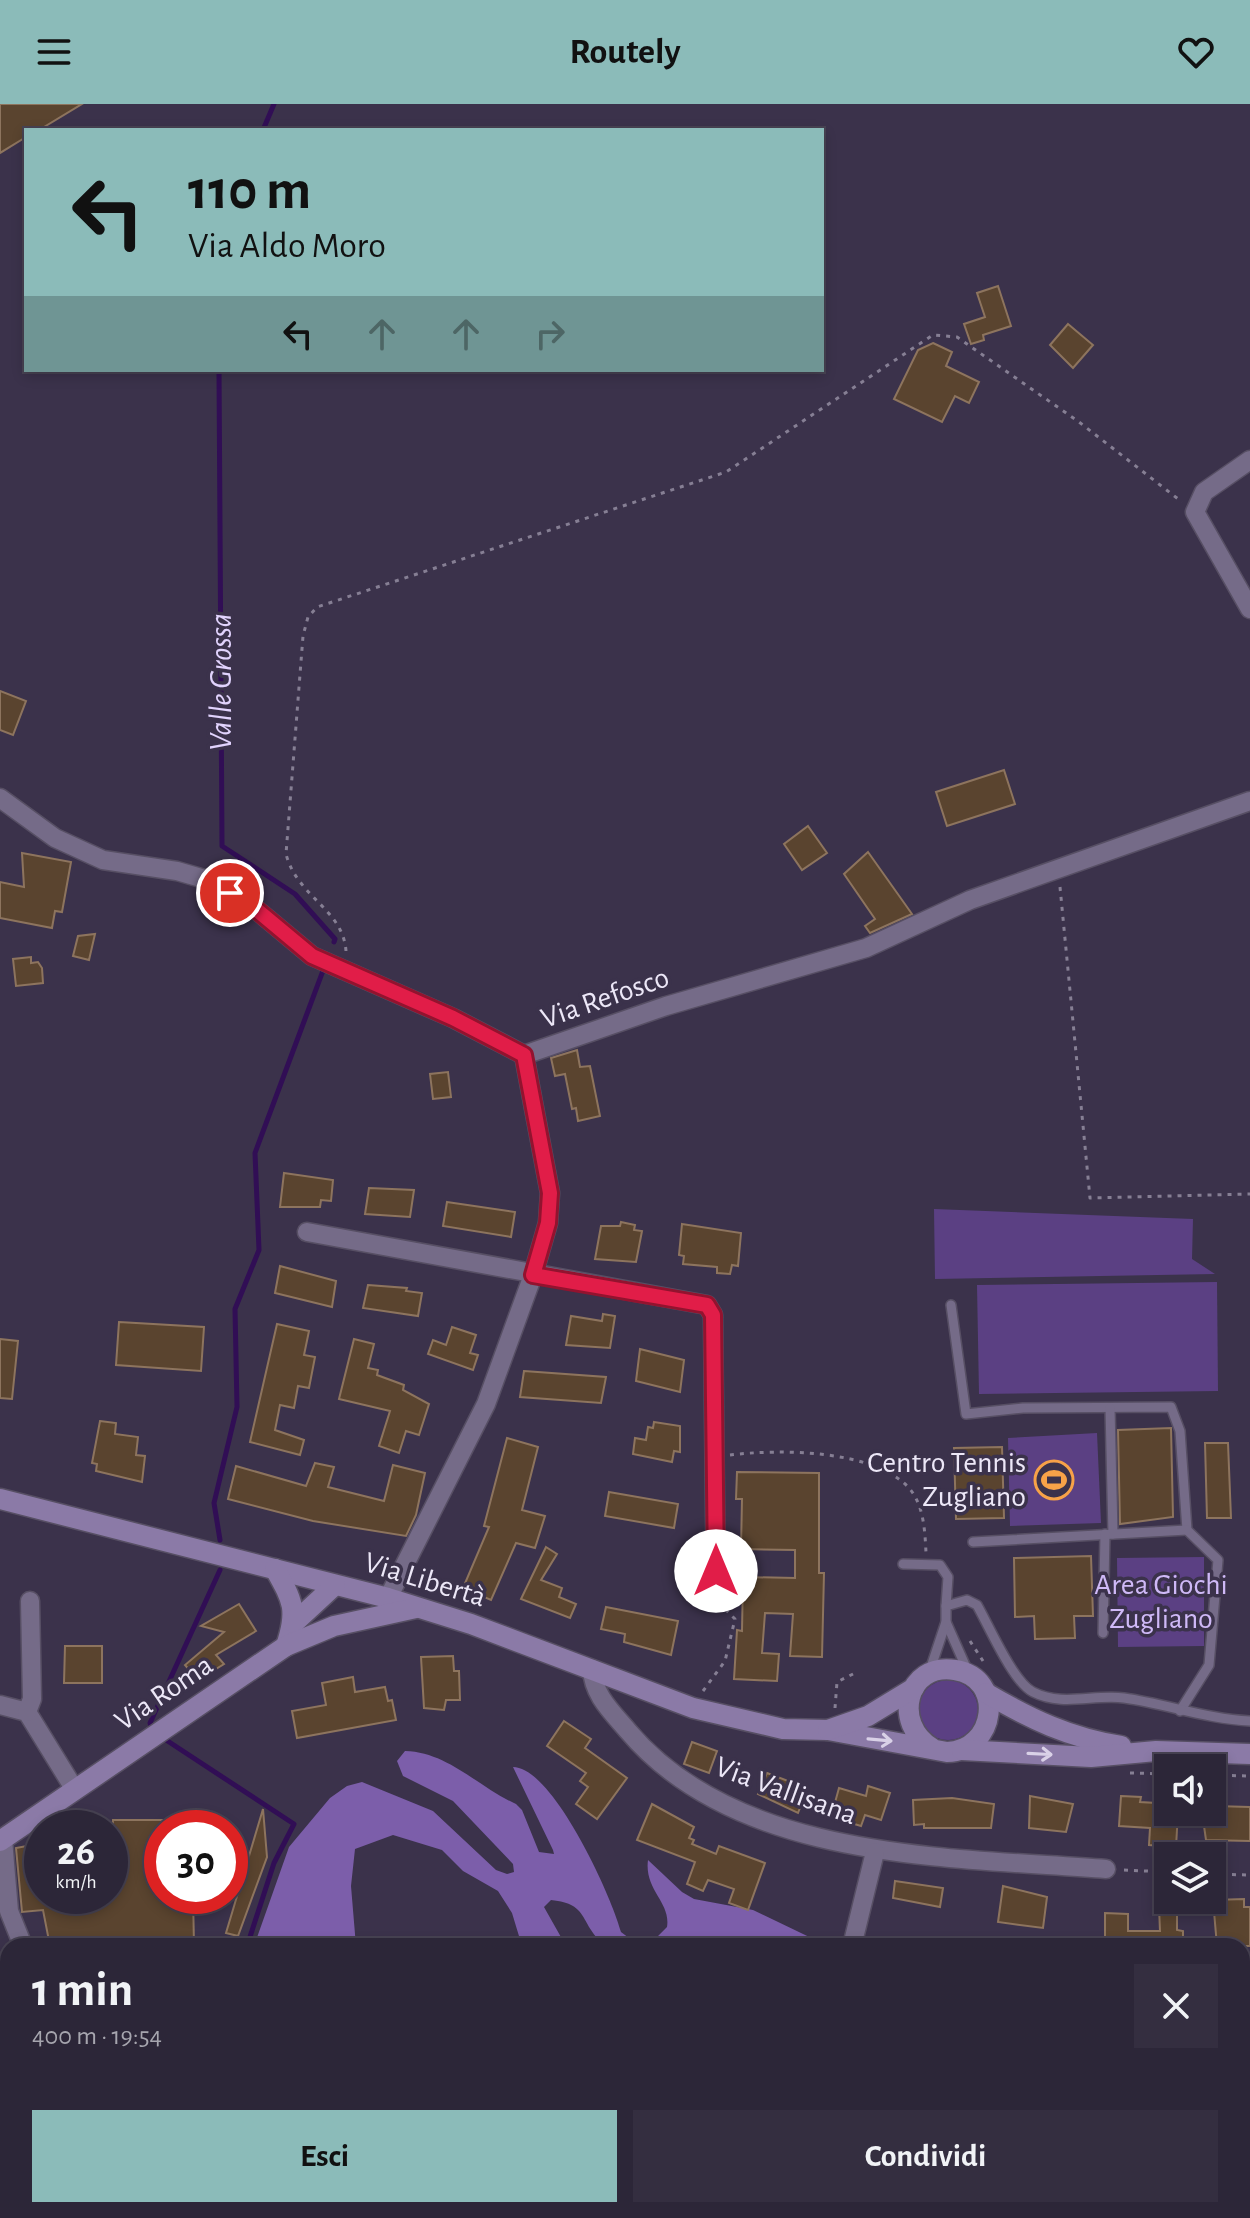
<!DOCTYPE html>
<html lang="it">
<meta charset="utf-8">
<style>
body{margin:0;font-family:"Alegreya Sans",sans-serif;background:#342e40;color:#f1f3f6;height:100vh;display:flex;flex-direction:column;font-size:30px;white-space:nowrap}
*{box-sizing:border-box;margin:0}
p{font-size:26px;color:#a6a5ae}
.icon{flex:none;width:44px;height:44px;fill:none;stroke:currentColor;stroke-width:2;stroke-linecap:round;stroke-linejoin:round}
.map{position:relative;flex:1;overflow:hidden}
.drawer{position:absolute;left:0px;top:1834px;width:1250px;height:280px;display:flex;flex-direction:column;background:#2c2638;border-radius:24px 24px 0 0;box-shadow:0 4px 12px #0003,0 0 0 2px #484353}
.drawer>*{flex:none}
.hud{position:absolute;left:24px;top:24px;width:800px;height:244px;border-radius:0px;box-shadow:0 4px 12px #0003,0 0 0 2px #484353;background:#8bbbb9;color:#111;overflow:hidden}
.controls{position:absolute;left:1154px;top:1650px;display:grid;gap:16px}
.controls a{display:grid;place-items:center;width:72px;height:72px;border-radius:0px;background:#2c2638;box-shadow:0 4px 12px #0003,0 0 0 2px #484353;font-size:40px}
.speed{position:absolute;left:24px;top:1706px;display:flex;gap:16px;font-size:40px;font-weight:700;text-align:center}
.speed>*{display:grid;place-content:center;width:104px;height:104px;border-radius:50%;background:#2c2638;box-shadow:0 4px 12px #0003,0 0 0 2px #484353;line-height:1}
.speed small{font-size:20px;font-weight:400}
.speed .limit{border:12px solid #d22;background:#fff;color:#111}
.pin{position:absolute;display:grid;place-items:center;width:68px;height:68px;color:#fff;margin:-34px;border:4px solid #fff;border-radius:50%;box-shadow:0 2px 8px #0007}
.me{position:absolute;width:88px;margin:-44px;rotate:0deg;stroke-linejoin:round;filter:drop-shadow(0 0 6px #0008)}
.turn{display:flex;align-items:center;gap:28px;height:168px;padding:0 32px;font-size:36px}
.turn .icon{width:104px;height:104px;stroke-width:2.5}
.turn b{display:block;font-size:56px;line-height:68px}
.lanes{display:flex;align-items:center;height:76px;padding:0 32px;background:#0003;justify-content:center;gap:40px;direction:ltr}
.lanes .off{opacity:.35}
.round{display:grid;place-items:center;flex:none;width:84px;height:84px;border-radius:0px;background:#342e40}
.head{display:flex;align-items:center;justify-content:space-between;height:136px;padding:0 32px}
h1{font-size:48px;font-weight:700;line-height:60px}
.cta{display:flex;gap:16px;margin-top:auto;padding:16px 32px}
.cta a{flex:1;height:92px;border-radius:0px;background:#8bbbb9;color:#111;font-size:32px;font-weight:700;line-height:92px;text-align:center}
.cta a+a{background:#342e40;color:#f1f3f6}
header{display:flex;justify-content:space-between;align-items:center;height:104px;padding:0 32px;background:#8bbbb9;color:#111;font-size:36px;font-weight:700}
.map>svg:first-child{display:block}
</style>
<header><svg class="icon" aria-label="menu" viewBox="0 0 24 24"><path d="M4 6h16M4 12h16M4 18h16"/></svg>Routely<svg class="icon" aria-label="heart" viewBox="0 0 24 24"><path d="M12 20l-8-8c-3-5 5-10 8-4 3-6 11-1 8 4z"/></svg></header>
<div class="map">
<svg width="1250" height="2114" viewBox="0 0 1250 2114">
<rect width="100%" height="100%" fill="#3b324b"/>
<g fill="#5b4083">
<path d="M 934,1105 L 1193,1115 L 1192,1155 L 1215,1170 L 935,1175 Z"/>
<path d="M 1217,1178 L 1218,1287 L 979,1290 L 977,1181 Z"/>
<path d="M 1097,1329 L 1101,1419 L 1010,1422 L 1008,1334 Z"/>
<path d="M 1204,1453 L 1204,1542 L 1118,1543 L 1117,1454 Z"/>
<circle cx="948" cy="1606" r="30"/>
</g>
<g fill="#7c5eaa">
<path d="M 405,1647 C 448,1648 478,1683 516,1700 L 522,1706 L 539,1748 L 554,1750 L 553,1746 L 513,1663 C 553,1663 612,1793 621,1828 L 629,1834 L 657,1833 L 667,1823 C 671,1798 644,1786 648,1756 L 682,1788 L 694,1795 L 753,1806 L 828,1842 L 606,1842 C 578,1820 591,1800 551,1796 L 544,1803 L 566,1842 L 522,1842 L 512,1809 L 498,1787 L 463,1767 L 442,1746 L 393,1731 L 355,1745 L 351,1782 L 356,1842 L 254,1842 L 289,1743 L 330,1694 L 347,1682 L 362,1678 L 433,1707 L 496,1766 L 507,1770 L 514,1768 L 513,1760 L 453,1697 L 403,1672 L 397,1657 Z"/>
<path d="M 276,2106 L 359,2106 L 369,2114 L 278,2114 Z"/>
</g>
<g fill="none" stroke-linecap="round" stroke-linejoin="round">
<g stroke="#310e55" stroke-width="5">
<path d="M 263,26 L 274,0"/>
<path d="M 219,266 L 222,742 L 295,790 L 335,835 L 334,838"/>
<path d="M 220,1436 L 214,1399 L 237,1303 L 235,1205 L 259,1146 L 255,1049 L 324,864"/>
<path d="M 153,1626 L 150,1619 L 220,1466"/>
<path d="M 160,1632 L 294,1720 L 274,1759 L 247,1842"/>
<path d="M 270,2106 L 272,2114"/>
</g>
</g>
<g fill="#5a442f" stroke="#8d745e" stroke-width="2">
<path d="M 0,0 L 82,0 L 39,26 L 26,26 L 26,33 L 0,49 Z"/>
<path d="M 998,182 L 1011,222 L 983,231 L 984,236 L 971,240 L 964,220 L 985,213 L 977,189 Z"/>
<path d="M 1068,220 L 1093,241 L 1073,264 L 1050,241 Z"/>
<path d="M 933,239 L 952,248 L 946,262 L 979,278 L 969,299 L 955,292 L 942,318 L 894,295 L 918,246 Z"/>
<path d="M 0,587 L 26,597 L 13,631 L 0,626 Z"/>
<path d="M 1004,666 L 1015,700 L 947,722 L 936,688 Z"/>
<path d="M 808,722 L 827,749 L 802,766 L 784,740 Z"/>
<path d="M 868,748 L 912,810 L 870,829 L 865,822 L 875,815 L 844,770 Z"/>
<path d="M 22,749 L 71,758 L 62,808 L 55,807 L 52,824 L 0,814 L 0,778 L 24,783 Z"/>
<path d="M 95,830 L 89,856 L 73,852 L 78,832 Z"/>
<path d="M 31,853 L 31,859 L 38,858 L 42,864 L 43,879 L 16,882 L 13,855 Z"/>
<path d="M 577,946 L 580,963 L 590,962 L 600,1012 L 578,1017 L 576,1004 L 572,1005 L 565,970 L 555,972 L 551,954 Z"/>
<path d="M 448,968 L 451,993 L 433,995 L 430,970 Z"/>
<path d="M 284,1069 L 333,1076 L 331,1097 L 321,1096 L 320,1103 L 280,1103 Z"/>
<path d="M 369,1084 L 414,1086 L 410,1113 L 365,1110 Z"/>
<path d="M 447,1098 L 515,1108 L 511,1133 L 443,1122 Z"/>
<path d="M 621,1118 L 635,1121 L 634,1126 L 642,1127 L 636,1158 L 595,1155 L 601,1122 L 620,1122 Z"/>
<path d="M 682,1120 L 741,1129 L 738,1162 L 732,1161 L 730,1170 L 717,1169 L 717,1163 L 683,1160 L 684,1152 L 679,1151 Z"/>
<path d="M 280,1162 L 336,1177 L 332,1203 L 275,1189 Z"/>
<path d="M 368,1181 L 407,1184 L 406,1187 L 422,1189 L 418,1212 L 363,1204 Z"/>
<path d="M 603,1210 L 615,1212 L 610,1244 L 566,1241 L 571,1212 L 602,1217 Z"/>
<path d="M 119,1218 L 204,1223 L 201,1267 L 116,1261 Z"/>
<path d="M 277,1220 L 309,1227 L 304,1251 L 315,1253 L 309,1284 L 298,1282 L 294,1304 L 280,1301 L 275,1326 L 304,1336 L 300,1351 L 250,1338 Z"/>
<path d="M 452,1223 L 476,1231 L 470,1249 L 478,1251 L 473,1266 L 428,1250 L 433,1236 L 446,1241 Z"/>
<path d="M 0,1235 L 18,1237 L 12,1295 L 0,1294 Z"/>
<path d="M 354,1235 L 374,1240 L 368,1264 L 378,1266 L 377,1271 L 404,1281 L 403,1286 L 429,1300 L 419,1331 L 406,1327 L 399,1349 L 379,1342 L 390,1307 L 339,1295 Z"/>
<path d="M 640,1245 L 684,1256 L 680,1288 L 636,1277 Z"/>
<path d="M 524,1267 L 606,1273 L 601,1299 L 520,1293 Z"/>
<path d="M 100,1317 L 116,1319 L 115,1330 L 138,1333 L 136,1351 L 145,1352 L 142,1378 L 96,1367 L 97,1360 L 92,1359 Z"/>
<path d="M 654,1318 L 680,1322 L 680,1348 L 674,1347 L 672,1358 L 633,1350 L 635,1334 L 646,1336 L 648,1323 L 653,1324 Z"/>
<path d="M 1171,1324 L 1173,1413 L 1120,1420 L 1118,1326 Z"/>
<path d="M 507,1334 L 538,1343 L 522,1406 L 545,1412 L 535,1444 L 516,1439 L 491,1496 L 463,1484 L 489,1423 L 484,1422 Z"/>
<path d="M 1205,1339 L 1228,1339 L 1231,1414 L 1207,1414 Z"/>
<path d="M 1002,1343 L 1004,1414 L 956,1415 L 954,1344 Z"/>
<path d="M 315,1359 L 334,1363 L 328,1383 L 384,1397 L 393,1361 L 425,1369 L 416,1411 L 406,1432 L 313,1417 L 228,1395 L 236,1362 L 306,1382 Z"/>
<path d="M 737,1368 L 819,1369 L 819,1469 L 824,1469 L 822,1553 L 790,1552 L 793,1510 L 765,1509 L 762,1549 L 779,1550 L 777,1577 L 734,1575 L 737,1526 L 742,1527 L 743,1473 L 795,1474 L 795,1446 L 741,1445 L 742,1395 L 736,1395 Z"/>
<path d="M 609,1388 L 678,1400 L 674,1424 L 605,1412 Z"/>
<path d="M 546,1443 L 557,1450 L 541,1476 L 562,1484 L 559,1493 L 576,1500 L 570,1514 L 521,1495 Z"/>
<path d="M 1091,1452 L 1093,1512 L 1074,1512 L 1075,1534 L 1035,1535 L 1034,1512 L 1015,1513 L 1014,1454 Z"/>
<path d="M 239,1500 L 256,1527 L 216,1551 L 224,1560 L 198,1576 L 185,1561 L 224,1528 L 201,1522 Z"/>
<path d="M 606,1503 L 678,1517 L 671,1551 L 624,1538 L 625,1530 L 601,1525 Z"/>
<path d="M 65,1542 L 102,1542 L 102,1579 L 64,1579 Z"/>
<path d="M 453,1552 L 454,1567 L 459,1567 L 460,1596 L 446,1596 L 444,1606 L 424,1604 L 421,1553 Z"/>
<path d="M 353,1573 L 355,1588 L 385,1583 L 388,1597 L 392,1596 L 396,1616 L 297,1634 L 292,1607 L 326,1601 L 322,1579 Z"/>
<path d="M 564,1617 L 591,1635 L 585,1644 L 627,1674 L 597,1715 L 576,1700 L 588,1683 L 580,1677 L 586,1669 L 547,1642 Z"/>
<path d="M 692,1638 L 717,1647 L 709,1669 L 684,1660 Z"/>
<path d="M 767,1669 L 796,1680 L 792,1691 L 803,1696 L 798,1709 L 758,1690 Z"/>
<path d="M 868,1682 L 890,1689 L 881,1716 L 865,1711 L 861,1722 L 831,1713 L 839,1684 L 866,1692 Z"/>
<path d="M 1030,1692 L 1073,1700 L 1066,1728 L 1029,1724 Z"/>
<path d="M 1121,1692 L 1141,1693 L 1140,1698 L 1156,1699 L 1155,1704 L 1178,1708 L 1176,1743 L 1149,1741 L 1150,1724 L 1119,1722 Z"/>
<path d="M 952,1694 L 994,1700 L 991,1724 L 924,1724 L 924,1720 L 914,1721 L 913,1696 Z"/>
<path d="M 652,1700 L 694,1723 L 689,1734 L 694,1736 L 692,1740 L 716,1750 L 719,1742 L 765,1759 L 748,1806 L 729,1799 L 734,1785 L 708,1776 L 703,1787 L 687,1780 L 695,1758 L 637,1736 Z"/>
<path d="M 1215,1702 L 1250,1703 L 1250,1737 L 1206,1736 L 1202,1708 L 1212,1708 Z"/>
<path d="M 263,1705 L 267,1753 L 238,1832 L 226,1829 Z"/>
<path d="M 113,1716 L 162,1716 L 162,1792 L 193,1792 L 194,1841 L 105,1836 L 103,1842 L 50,1842 L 43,1806 L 22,1808 L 16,1744 L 32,1741 L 42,1741 L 42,1792 L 110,1792 Z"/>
<path d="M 895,1777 L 943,1784 L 940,1803 L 893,1794 Z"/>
<path d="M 1003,1782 L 1047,1793 L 1043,1824 L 998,1818 Z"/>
<path d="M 1244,1795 L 1244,1803 L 1250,1803 L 1250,1842 L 1217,1842 L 1213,1796 Z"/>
<path d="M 1159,1803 L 1177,1803 L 1177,1826 L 1183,1827 L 1183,1842 L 1105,1842 L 1105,1809 L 1128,1810 L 1128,1827 L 1160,1827 Z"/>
</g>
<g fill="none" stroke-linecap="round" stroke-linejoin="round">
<defs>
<g id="lane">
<path d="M 951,1201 L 966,1310 L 1023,1304 L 1171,1303 L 1180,1327 L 1187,1426 L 1218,1456 L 1209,1561 L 1180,1607"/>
<path d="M 1110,1304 L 1113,1430"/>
<path d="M 973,1438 L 1187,1426"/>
<path d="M 903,1460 L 940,1461 L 948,1473 L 946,1502"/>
<path d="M 946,1518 L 969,1570"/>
<path d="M 1103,1529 L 1105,1430"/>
<path d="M 930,1566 L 946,1518 L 946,1502 L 967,1496 L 977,1501 C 989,1522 1013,1578 1033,1588 C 1062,1603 1094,1590 1124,1594 C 1167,1600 1207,1615 1250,1617"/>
</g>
<g id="street">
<path d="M 1250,356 L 1204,388 L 1195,408 L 1250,505"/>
<path d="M 0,694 L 55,734 L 103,756 L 177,767 L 208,776 L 252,802 L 312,852 L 453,914 L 524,951"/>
<path d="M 524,951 L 666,902 L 866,844 L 970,796 L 1250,697"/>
<path d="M 307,1128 L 707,1201 L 713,1211 L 716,1496"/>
<path d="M 388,1494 L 486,1300 L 533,1171 L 548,1119 L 550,1089 L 524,951"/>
<path d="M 592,1565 C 593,1591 612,1608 628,1627 C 738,1757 949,1753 1106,1765"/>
<path d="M 0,1601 L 27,1608 L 75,1686"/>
<path d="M 27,1608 L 32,1595 L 30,1497"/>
<path d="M 3,1735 L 9,1807 L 23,1842"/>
<path d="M 852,1842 L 875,1748"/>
<path d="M 804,2106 L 809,2114"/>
<path d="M 903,2114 L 904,2106"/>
</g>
<g id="secondary">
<path d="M 0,1395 L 388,1494 L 471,1520 L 693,1604 L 783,1625 L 828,1626 L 947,1648 C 996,1647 1006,1574 955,1566 C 906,1558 892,1620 932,1644"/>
<path d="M 275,1465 C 293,1497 298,1506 286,1542"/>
<path d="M 294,1519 L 335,1481"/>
<path d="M 986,1589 C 1030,1615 1070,1634 1121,1642"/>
<path d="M 828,1626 L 868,1612 L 914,1584"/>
<path d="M 962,1646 L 1091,1653 L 1156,1647 L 1250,1650"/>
<path d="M 0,1737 L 286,1542 L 334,1522 L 416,1504"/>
</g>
</defs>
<use href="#lane" stroke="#574f64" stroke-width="12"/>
<use href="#street" stroke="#574f64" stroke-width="21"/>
<use href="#secondary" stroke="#574f64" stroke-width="23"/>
<g stroke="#867f94" stroke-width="3" stroke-dasharray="4 6" stroke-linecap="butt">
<path d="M 1060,783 L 1090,1094 L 1250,1090"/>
<path d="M 346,847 C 343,805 297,793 286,750 L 303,532 L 308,513 L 317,503 L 726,368 L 933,231 L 957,233 L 1079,318 L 1182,398"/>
<path d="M 730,1351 C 779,1345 873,1345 909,1384 C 924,1401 925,1428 926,1449"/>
<path d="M 970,1537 L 983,1557"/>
<path d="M 703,1587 L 725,1557 L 735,1515 L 727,1507"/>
<path d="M 835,1604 L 837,1578 L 855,1569"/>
<path d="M 1130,1669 L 1168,1670"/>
<path d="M 1212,1671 L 1250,1672"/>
<path d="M 1124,1766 L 1168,1768"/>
<path d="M 1212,1770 L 1250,1771"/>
<path d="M 97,2106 L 99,2114"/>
<path d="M 116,2114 L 131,2106"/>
</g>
<use href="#lane" stroke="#756b88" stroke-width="9"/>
<use href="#street" stroke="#756b88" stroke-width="18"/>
<use href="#secondary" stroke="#8b7aa7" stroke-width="20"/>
</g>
<defs><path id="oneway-shaft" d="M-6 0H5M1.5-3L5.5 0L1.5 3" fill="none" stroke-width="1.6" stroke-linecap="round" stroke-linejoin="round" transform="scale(2)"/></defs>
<g stroke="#d9d1e7">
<use href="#oneway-shaft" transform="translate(880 1636) rotate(5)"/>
<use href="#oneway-shaft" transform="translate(1040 1650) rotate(3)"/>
</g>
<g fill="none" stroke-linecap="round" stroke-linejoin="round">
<defs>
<path id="route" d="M 230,789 L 252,802 L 312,852 L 453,914 L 524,951 L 550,1089 L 548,1119 L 533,1171 L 707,1201 L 713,1211 L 716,1467"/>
</defs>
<use href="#route" stroke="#92132f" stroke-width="20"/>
<use href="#route" stroke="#e11d48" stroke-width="14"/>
</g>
<defs>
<symbol id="stadium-ring" viewBox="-11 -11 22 22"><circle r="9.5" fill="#3b324b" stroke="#f7a248" stroke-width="1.5"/><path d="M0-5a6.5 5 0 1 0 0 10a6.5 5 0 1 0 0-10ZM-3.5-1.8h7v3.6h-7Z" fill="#f7a248"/></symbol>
</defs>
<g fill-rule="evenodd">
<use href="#stadium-ring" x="1032" y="1354" width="44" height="44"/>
</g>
<g text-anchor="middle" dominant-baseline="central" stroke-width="7" stroke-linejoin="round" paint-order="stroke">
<g font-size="30" fill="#ece7f7" stroke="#3b324b">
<text transform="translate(605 894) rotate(-19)">Via Refosco</text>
<text transform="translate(425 1476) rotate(17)">Via Libertà</text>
<text transform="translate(164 1589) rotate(-34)">Via Roma</text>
<text transform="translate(786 1687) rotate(20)">Via Vallisana</text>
</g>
<g font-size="30" fill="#ece7f7" stroke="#3b324b" text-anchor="end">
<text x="1026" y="1359">Centro Tennis<tspan x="1026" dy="34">Zugliano</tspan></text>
</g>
<g font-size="30" fill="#cfb9f7" stroke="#3b324b">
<text x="1161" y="1481">Area Giochi<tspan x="1161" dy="34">Zugliano</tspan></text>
</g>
<g font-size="32" font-style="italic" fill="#e1d3fd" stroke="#3b324b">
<text transform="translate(221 578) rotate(-90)">Valle Grossa</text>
</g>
</g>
</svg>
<div class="controls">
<a><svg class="icon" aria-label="sound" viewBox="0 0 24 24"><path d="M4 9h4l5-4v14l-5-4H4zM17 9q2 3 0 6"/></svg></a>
<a><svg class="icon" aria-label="layers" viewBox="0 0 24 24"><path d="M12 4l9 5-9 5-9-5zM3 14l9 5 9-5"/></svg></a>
</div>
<div class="speed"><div>26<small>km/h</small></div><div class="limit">30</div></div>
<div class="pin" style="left:230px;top:789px;background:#d93025"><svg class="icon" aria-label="arrive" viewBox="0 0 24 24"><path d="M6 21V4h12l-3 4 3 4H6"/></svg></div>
<svg class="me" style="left:716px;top:1467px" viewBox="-20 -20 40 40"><circle r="19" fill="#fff"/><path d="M0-13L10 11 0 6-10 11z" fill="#e11d48"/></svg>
<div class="hud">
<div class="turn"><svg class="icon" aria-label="left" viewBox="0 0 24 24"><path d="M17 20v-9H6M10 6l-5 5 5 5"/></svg><div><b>110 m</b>Via Aldo Moro</div></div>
<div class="lanes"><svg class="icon" aria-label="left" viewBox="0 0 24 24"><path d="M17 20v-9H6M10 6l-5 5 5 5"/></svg><svg class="icon off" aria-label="ahead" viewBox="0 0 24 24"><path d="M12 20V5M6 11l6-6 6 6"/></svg><svg class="icon off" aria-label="ahead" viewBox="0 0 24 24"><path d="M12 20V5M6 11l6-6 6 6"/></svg><svg class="icon off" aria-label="right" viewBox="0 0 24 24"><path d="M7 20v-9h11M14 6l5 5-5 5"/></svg></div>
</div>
<section class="drawer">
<div class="head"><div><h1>1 min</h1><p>400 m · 19:54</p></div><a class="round"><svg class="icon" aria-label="close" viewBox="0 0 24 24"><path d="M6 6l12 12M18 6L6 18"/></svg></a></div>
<div class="cta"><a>Esci</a><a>Condividi</a></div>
</section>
</div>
